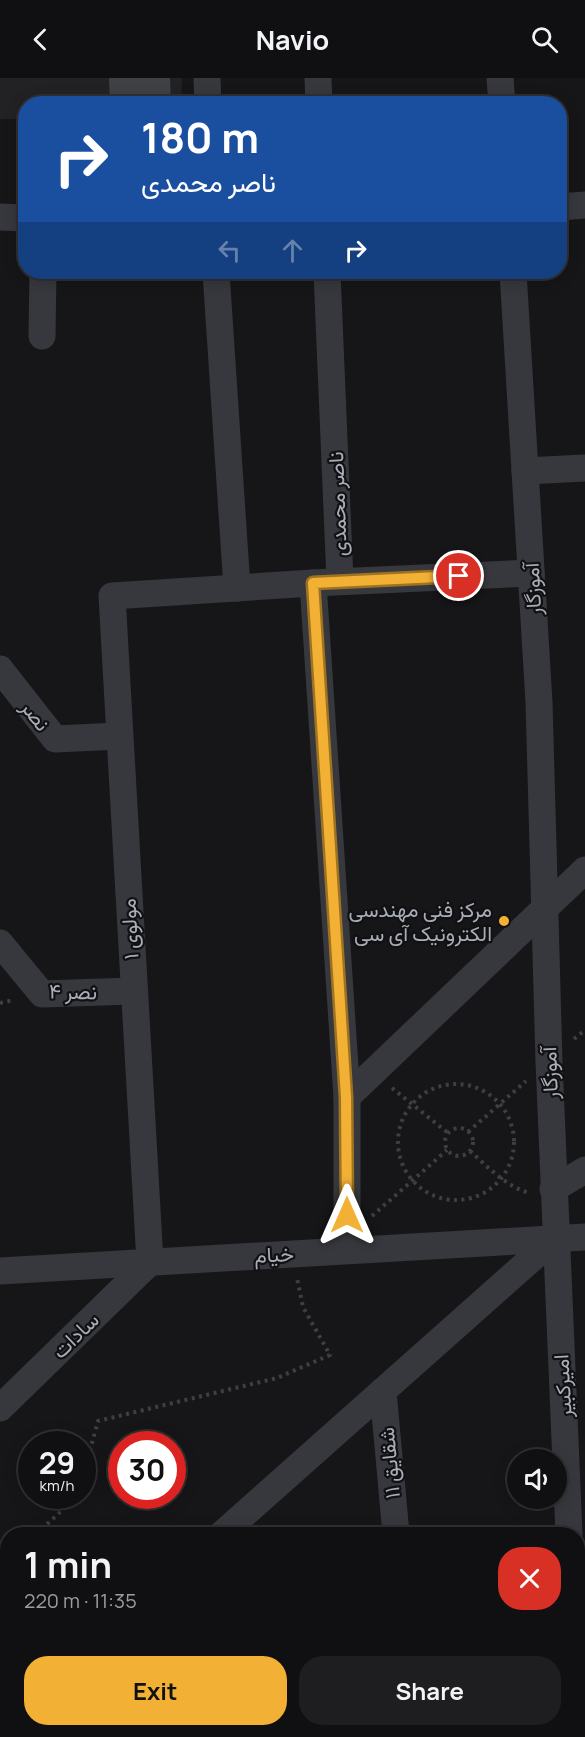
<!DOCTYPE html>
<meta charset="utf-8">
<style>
body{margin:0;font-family:Manrope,Vazirmatn,sans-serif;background:#1e1e20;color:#f1f3f6;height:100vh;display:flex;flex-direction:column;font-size:22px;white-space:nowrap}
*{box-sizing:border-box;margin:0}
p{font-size:20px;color:#9c9d9f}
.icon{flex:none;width:33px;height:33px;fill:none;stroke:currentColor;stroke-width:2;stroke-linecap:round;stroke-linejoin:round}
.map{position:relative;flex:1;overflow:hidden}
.sheet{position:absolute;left:0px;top:1449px;width:585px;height:210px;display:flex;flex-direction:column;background:#101012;border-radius:24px 24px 0 0;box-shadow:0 3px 15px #0003,0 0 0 2px #303032}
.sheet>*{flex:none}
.banner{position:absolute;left:18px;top:18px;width:549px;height:183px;border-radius:24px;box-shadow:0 3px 15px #0003,0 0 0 2px #303032;background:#1a4fa0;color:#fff;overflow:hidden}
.tools{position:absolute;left:507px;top:1371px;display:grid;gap:12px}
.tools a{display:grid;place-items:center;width:60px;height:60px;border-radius:50%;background:#101012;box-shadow:0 3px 15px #0003,0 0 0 2px #303032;font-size:30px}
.speed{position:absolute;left:18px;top:1353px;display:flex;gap:12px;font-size:30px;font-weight:700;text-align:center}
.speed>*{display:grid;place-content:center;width:78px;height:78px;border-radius:50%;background:#101012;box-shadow:0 3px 15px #0003,0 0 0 2px #303032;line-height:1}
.speed small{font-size:15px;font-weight:400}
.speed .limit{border:9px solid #d22;background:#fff;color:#111}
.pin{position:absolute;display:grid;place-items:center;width:51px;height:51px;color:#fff;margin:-26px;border:3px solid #fff;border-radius:50%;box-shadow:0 2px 6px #0007}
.me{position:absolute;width:66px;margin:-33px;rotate:0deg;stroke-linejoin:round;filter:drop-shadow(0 0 4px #0008)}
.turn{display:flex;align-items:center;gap:21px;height:126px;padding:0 24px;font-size:27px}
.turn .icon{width:78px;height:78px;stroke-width:2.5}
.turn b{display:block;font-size:42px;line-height:51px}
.lanes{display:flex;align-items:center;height:57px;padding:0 24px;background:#0003;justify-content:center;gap:30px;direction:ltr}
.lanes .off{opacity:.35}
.round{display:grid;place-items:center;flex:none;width:63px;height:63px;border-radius:24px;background:#1e1e20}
.head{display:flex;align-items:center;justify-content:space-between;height:102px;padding:0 24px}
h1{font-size:36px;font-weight:700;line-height:45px}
.primary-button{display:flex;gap:12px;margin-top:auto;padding:12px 24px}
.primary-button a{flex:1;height:69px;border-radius:24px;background:#f2b134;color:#111;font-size:24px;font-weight:700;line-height:69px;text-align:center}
.primary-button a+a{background:#1e1e20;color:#f1f3f6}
header{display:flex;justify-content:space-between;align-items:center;height:78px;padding:0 24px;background:#101012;font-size:27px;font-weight:700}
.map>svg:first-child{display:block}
</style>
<header><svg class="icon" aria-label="back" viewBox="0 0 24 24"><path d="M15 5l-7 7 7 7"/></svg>Navio<svg class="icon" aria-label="search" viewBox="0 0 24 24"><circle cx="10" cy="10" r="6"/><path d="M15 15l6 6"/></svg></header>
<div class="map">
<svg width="585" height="1659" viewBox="0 0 585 1659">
<rect width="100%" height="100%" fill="#161618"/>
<path fill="#222225" d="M 0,0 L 182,0 L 181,25 L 26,26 L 25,41 L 0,41 Z"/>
<g fill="#404145">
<path d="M 109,0 L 170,0 L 171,26 L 110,26 Z"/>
<path d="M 104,194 L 167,194 L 167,198 L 104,202 Z"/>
</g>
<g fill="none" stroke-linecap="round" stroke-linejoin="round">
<g stroke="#3d3f44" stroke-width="4" stroke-dasharray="3 4.5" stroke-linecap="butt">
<path d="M 0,925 L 14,922"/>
<path d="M 574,961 L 585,952"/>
<circle cx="456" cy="1064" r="58"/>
<path d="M 392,1010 L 448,1055"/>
<circle cx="459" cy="1064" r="14"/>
<path d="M 468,1054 L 526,1003"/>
<path d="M 470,1073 C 487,1088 506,1109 530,1115"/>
<path d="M 372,1138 L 447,1072"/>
<path d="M 82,1402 L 98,1343 L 277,1300 L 330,1277 L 303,1229 L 297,1200"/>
<path d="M 36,1456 L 78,1418"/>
<path d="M 0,1489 L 8,1482"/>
</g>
<g stroke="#37383d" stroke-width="27">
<path d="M 207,0 L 208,26"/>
<path d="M 318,0 L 319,26"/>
<path d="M 500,0 L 502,26"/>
<path d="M 560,129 L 585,127"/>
<path d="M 0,139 L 26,140"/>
<path d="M 216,194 L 237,510"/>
<path d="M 327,194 L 340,503"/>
<path d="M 513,194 L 539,624 L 549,984 L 569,1456"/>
<path d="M 42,258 L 43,194"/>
<path d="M 525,393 L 585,390"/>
<path d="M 313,505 L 347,1019 L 347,1172"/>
<path d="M 0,591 L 55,661 L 119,658"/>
<path d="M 0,865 L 42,916 L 133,913"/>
<path d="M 347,1019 L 585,792"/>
<path d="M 553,1111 L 585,1092"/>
<path d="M 0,1193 L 585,1159"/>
<path d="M 383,1313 L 396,1456"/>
<path d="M 0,1330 L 150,1184 L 112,518 L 313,505 L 531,495"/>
<path d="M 222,1456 L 555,1160"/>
<path d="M 578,1507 L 585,1507"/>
<path d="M 578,1626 L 579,1659"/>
<path d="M 64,1652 L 65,1659"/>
<path d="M 245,1652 L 246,1659"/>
<path d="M 411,1652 L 412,1659"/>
<path d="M 0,1654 L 8,1647"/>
</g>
</g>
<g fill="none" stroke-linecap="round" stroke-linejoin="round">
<defs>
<path id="route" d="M 347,1137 L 346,1019 L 313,505 L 459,498"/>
</defs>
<use href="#route" stroke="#9d7322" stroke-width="15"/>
<use href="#route" stroke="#f2b134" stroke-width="10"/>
</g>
<circle fill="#f2b134" stroke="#111113" stroke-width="2" cx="504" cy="843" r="6"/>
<g text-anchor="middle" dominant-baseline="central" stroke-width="4.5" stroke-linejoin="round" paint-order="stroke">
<g font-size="21" fill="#a8adb8" stroke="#111113">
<text transform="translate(337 426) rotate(-92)">ناصر محمدی</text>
<text transform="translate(532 511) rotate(-93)">آموزگار</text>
<text transform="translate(36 637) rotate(52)">نصر</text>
<text transform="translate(129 851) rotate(-93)">مولوی ۱</text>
<text transform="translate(73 913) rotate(1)">نصر ۴</text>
<text transform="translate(549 995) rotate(-92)">آموزگار</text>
<text transform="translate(274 1176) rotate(-3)">خیام</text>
<text transform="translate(75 1257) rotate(-44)">سادات</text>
<text transform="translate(562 1308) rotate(-93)">امیرکبیر</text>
<text transform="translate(389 1385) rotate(-95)">شقایق ۱۱</text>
</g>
<g font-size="21" fill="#a8adb8" stroke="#111113" text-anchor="end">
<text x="492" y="831">مرکز فنی مهندسی<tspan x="492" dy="24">الکترونیک آی سی</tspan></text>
</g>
</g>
</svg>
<div class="tools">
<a><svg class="icon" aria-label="sound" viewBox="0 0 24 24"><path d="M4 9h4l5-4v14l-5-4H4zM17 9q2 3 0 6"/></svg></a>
</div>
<div class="speed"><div>29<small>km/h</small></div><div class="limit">30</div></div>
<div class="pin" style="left:459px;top:498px;background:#d93025"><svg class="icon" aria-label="arrive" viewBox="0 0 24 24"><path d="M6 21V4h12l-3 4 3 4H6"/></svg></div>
<svg class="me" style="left:347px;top:1137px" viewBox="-20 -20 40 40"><path d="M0-17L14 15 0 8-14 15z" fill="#f2b134" stroke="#fff" stroke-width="4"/></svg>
<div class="banner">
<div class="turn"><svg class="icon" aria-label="right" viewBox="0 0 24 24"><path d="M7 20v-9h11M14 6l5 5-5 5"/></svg><div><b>180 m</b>ناصر محمدی</div></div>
<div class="lanes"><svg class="icon off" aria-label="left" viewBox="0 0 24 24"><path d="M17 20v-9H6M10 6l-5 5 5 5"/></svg><svg class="icon off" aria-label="ahead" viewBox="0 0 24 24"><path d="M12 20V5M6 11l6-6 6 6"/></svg><svg class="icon" aria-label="right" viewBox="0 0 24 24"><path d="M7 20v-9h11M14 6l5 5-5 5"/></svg></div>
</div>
<section class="sheet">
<div class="head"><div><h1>1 min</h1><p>220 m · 11:35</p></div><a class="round" style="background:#d93025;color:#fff"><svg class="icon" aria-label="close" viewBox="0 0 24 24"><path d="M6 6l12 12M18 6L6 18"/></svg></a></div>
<div class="primary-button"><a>Exit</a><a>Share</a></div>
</section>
</div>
